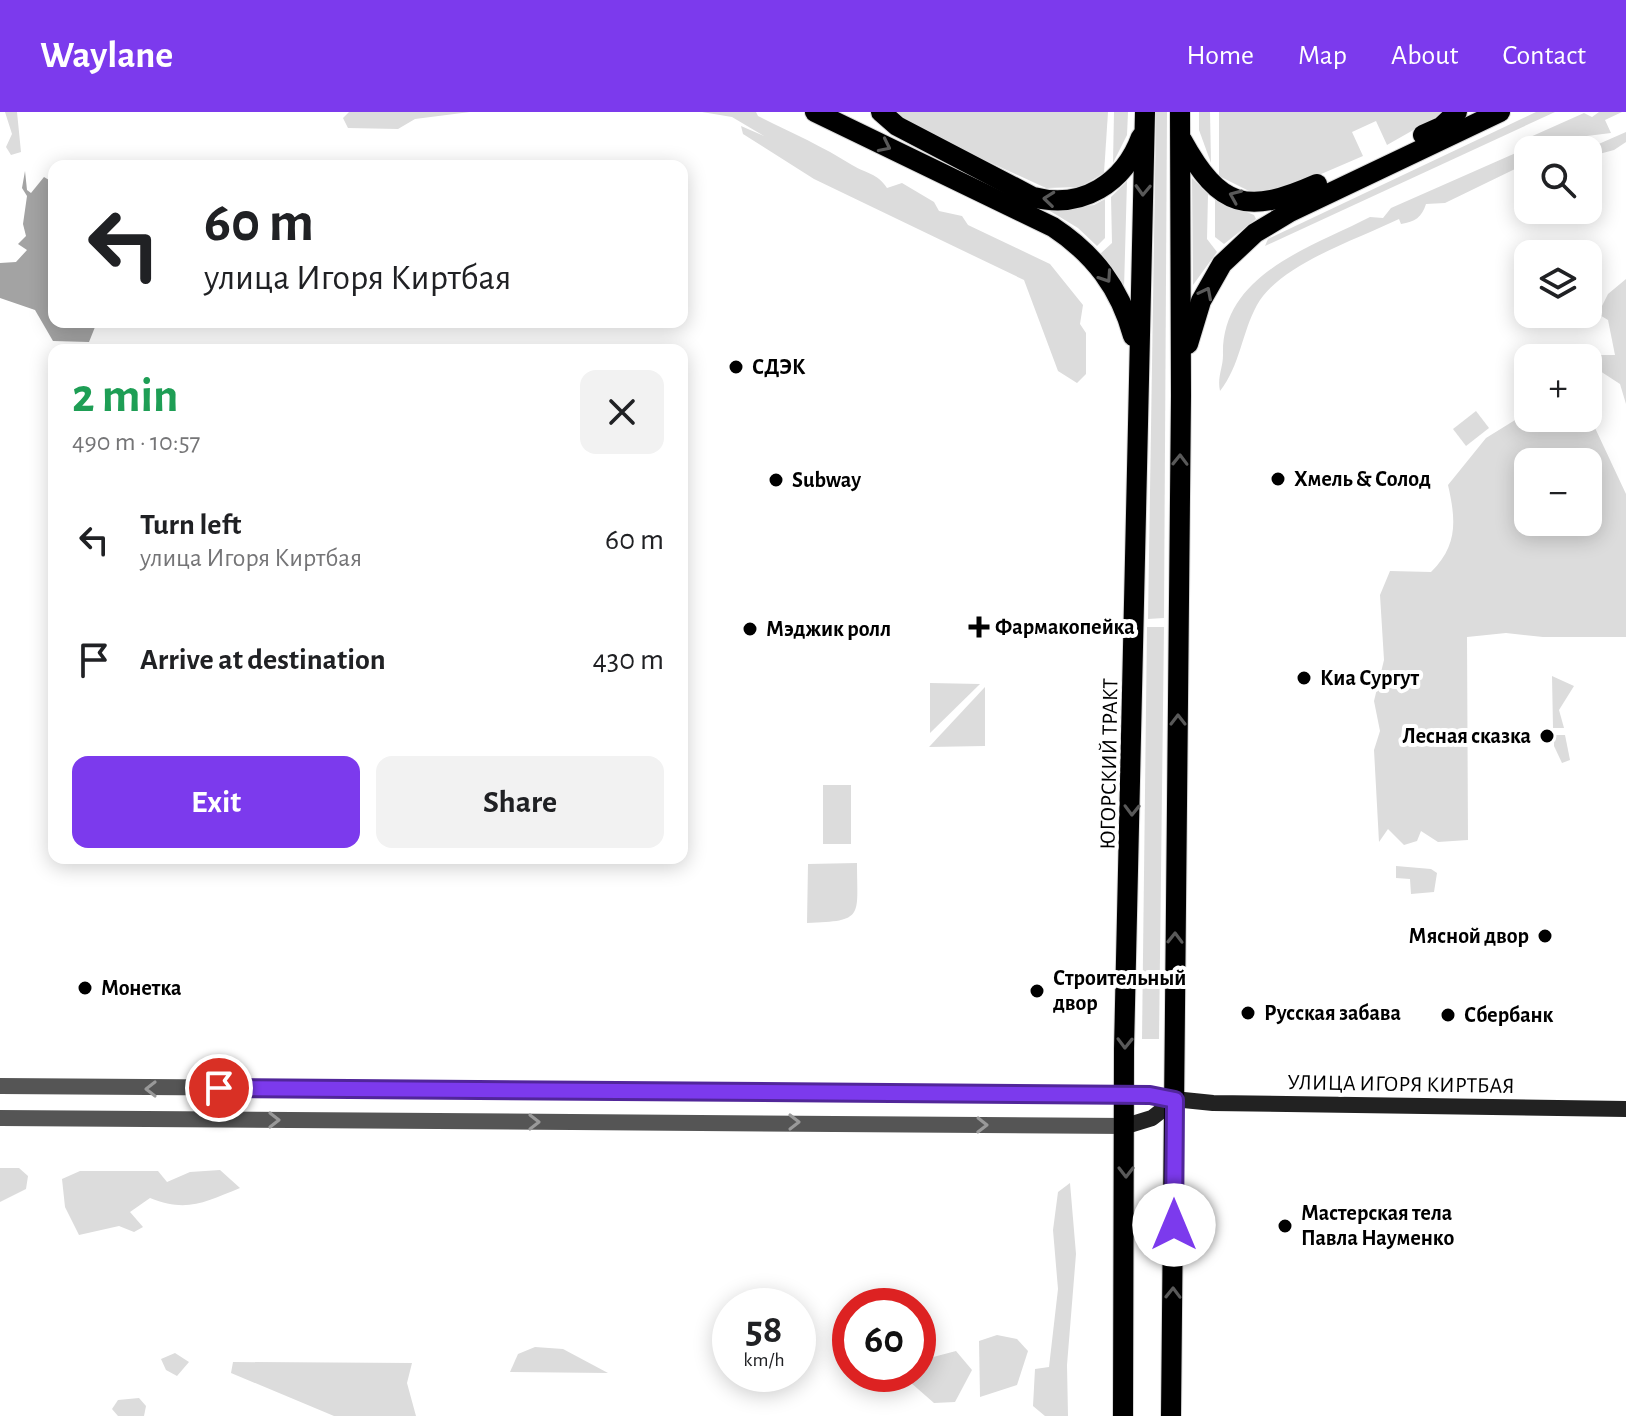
<!DOCTYPE html>
<meta charset="utf-8">
<style>
body{margin:0;font-family:"Alegreya Sans",sans-serif;background:#f2f2f2;color:#202124;height:100vh;display:flex;flex-direction:column;font-size:30px;white-space:nowrap}
*{box-sizing:border-box;margin:0}
p{font-size:26px;color:#757577}
.icon{flex:none;width:44px;height:44px;fill:none;stroke:currentColor;stroke-width:2;stroke-linecap:round;stroke-linejoin:round}
.map{position:relative;flex:1;overflow:hidden}
.side{position:absolute;left:48px;top:232px;width:640px;height:520px;display:flex;flex-direction:column;background:#fff;border-radius:16px;box-shadow:0 4px 20px #0003}
.side>*{flex:none}
.banner{position:absolute;left:48px;top:48px;width:640px;height:168px;border-radius:16px;box-shadow:0 4px 20px #0003;background:#fff;color:#202124;overflow:hidden}
.controls{position:absolute;left:1514px;top:24px;display:grid;gap:16px}
.controls a{display:grid;place-items:center;width:88px;height:88px;border-radius:16px;background:#fff;box-shadow:0 4px 20px #0003;font-size:40px}
.speed{position:absolute;left:712px;top:1176px;display:flex;gap:16px;font-size:40px;font-weight:700;text-align:center}
.speed>*{display:grid;place-content:center;width:104px;height:104px;border-radius:50%;background:#fff;box-shadow:0 4px 20px #0003;line-height:1}
.speed small{font-size:20px;font-weight:400}
.speed .limit{border:12px solid #d22;background:#fff;color:#111}
.pin{position:absolute;display:grid;place-items:center;width:68px;height:68px;color:#fff;margin:-34px;border:4px solid #fff;border-radius:50%;box-shadow:0 2px 8px #0007}
.me{position:absolute;width:88px;margin:-44px;rotate:0deg;stroke-linejoin:round;filter:drop-shadow(0 0 6px #0008)}
.turn{display:flex;align-items:center;gap:28px;height:168px;padding:0 24px;font-size:36px}
.turn .icon{width:104px;height:104px;stroke-width:2.5}
.turn b{display:block;font-size:56px;line-height:68px}
.round{display:grid;place-items:center;flex:none;width:84px;height:84px;border-radius:16px;background:#f2f2f2}
.overview{display:flex;align-items:center;justify-content:space-between;height:136px;padding:0 24px}
h1{font-size:48px;font-weight:700;line-height:60px;color:#1e9e55}
.cta{display:flex;gap:16px;margin-top:auto;padding:16px 24px}
.cta a{flex:1;height:92px;border-radius:16px;background:#7c3aed;color:#fff;font-size:32px;font-weight:700;line-height:92px;text-align:center}
.cta a+a{background:#f2f2f2;color:#202124}
ul{padding:0;list-style:none}
li{display:flex;align-items:center;gap:24px;height:120px;padding:0 24px}
li div{flex:1}
li b{display:block;font-size:30px}
li em{font-style:normal}
header{display:flex;align-items:center;gap:48px;box-sizing:border-box;height:112px;padding:0 40px;background:#7c3aed;color:#fff}
header strong{font-size:38px}
nav{display:flex;gap:44px;margin-inline-start:auto;font-size:28px}
.map>svg:first-child{display:block}
</style>
<header>
<strong>Waylane</strong>
<nav><a>Home</a><a>Map</a><a>About</a><a>Contact</a></nav>
</header>
<div class="map">
<svg width="1626" height="1304" viewBox="0 0 1626 1304">
<rect width="100%" height="100%" fill="#fff"/>
<g fill="#dcdcdc" fill-rule="evenodd">
<path d="M 5,0 L 17,0 L 21,40 L 11,43 L 6,35 L 12,22 Z"/>
<path d="M 349,0 L 470,0 L 415,7 L 398,17 L 348,16 L 343,6 Z"/>
<path d="M 702,0 L 756,0 L 758,4 C 790,20 822,34 852,53 C 867,62 877,61 887,76 L 902,71 L 934,90 L 939,99 L 962,104 L 968,113 L 1050,152 L 1083,193 L 1080,212 L 1086,221 L 1086,262 L 1077,271 L 1058,259 L 1024,168 L 814,67 L 743,22 L 741,14 L 764,24 L 732,5 Z"/>
<path d="M 893,0 L 1108,0 L 1104,61 L 1080,75 L 1046,76 L 900,9 Z"/>
<path d="M 1114,0 L 1128,0 L 1127,23 L 1113,51 Z"/>
<path d="M 1156,0 L 1167,0 L 1164,506 L 1148,507 Z"/>
<path d="M 1199,0 L 1210,0 L 1211,51 L 1199,18 Z"/>
<path d="M 1219,0 L 1445,0 L 1387,33 L 1376,9 L 1352,20 L 1363,44 L 1277,81 L 1257,83 L 1219,64 Z"/>
<path d="M 1536,0 L 1555,0 L 1265,134 L 1268,127 Z"/>
<path d="M 1599,0 L 1622,0 L 1605,8 L 1611,21 L 1587,24 L 1579,38 L 1528,38 L 1528,65 L 1523,58 L 1515,57 L 1445,91 L 1426,92 C 1422,105 1415,110 1401,112 L 1399,107 C 1356,128 1280,152 1257,193 C 1242,220 1240,254 1220,279 C 1217,265 1223,256 1223,243 C 1221,162 1312,135 1370,105 L 1383,106 L 1391,96 L 1518,40 L 1528,26 L 1584,1 L 1592,5 Z"/>
<path d="M 1626,20 L 1626,30 L 1614,38 L 1588,45 L 1585,38 Z"/>
<path d="M 1192,66 L 1208,82 L 1207,127 L 1217,140 L 1193,173 Z"/>
<path d="M 1127,69 L 1124,177 L 1099,143 L 1112,131 L 1111,85 Z"/>
<path d="M 1105,87 L 1105,126 L 1097,134 L 1078,116 L 1050,99 L 1094,93 Z"/>
<path d="M 1215,87 L 1254,103 L 1256,107 L 1224,132 L 1215,125 Z"/>
<path d="M 1626,167 L 1626,292 L 1620,272 L 1600,259 L 1600,243 L 1615,243 L 1608,208 L 1598,202 L 1608,182 Z"/>
<path d="M 1476,299 L 1489,316 L 1466,334 L 1453,317 Z"/>
<path d="M 1528,300 L 1528,306 L 1588,306 L 1588,301 L 1626,382 L 1626,525 L 1543,525 L 1506,521 L 1467,525 L 1468,728 L 1438,730 L 1421,719 L 1417,729 L 1404,733 L 1388,717 L 1379,730 L 1374,638 L 1380,619 L 1374,589 L 1384,548 L 1380,483 L 1390,459 L 1431,460 C 1458,434 1456,408 1448,373 L 1486,326 ZM 1528,350 L 1588,350 L 1588,410 L 1528,410 Z"/>
<path d="M 1147,515 L 1164,515 L 1159,927 L 1142,927 Z"/>
<path d="M 1552,564 L 1574,574 L 1559,598 L 1564,616 L 1553,616 Z"/>
<path d="M 930,571 L 980,572 L 930,621 Z"/>
<path d="M 985,575 L 985,634 L 929,635 Z"/>
<path d="M 1554,623 L 1565,623 L 1570,648 L 1562,651 L 1554,634 Z"/>
<rect x="823" y="673" width="28" height="59"/>
<path d="M 857,751 C 857,805 865,809 807,811 L 808,752 Z"/>
<path d="M 1396,754 L 1431,757 L 1437,761 L 1434,780 L 1411,782 L 1410,767 L 1396,766 Z"/>
<path d="M 0,1056 L 19,1056 L 28,1064 L 26,1077 L 0,1090 Z"/>
<path d="M 220,1058 L 240,1076 C 205,1090 187,1101 150,1086 L 130,1100 L 143,1115 L 134,1120 L 119,1114 L 79,1123 L 65,1095 L 62,1067 L 80,1059 L 158,1059 L 167,1070 L 190,1060 Z"/>
<path d="M 1070,1071 L 1076,1142 L 1067,1253 L 1068,1304 L 1045,1304 L 1033,1294 L 1035,1257 L 1049,1255 L 1058,1177 L 1053,1118 L 1058,1080 Z"/>
<path d="M 997,1223 L 1017,1227 L 1028,1239 L 1017,1273 L 980,1285 L 979,1229 Z"/>
<path d="M 535,1235 L 563,1237 L 608,1261 L 510,1260 L 518,1242 Z"/>
<path d="M 956,1239 L 972,1258 L 955,1290 L 934,1291 L 910,1270 L 908,1262 L 918,1262 L 918,1249 Z"/>
<path d="M 175,1241 L 189,1250 L 177,1264 L 166,1258 L 161,1247 Z"/>
<path d="M 233,1250 L 412,1251 L 407,1271 L 416,1304 L 334,1304 L 231,1261 Z"/>
<path d="M 139,1286 L 146,1294 L 144,1304 L 118,1304 L 112,1297 L 118,1288 Z"/>
</g>
<path fill="#a3a3a3" d="M 25,59 L 27,78 L 31,81 L 44,65 L 54,71 L 54,210 L 97,210 L 89,230 L 53,229 L 35,198 L 0,186 L 0,151 L 16,150 L 27,138 L 18,132 L 26,124 L 23,112 L 27,84 L 22,76 Z"/>
<g fill="none" stroke-linecap="round" stroke-linejoin="round">
<defs>
<g id="primary">
<path d="M 815,0 L 1053,115 C 1094,142 1120,176 1133,224"/>
<path d="M 881,0 L 897,14 L 1033,85 C 1082,98 1124,71 1141,25"/>
<path d="M 1423,23 L 1441,15 L 1457,0"/>
<path d="M 1182,28 C 1220,97 1247,103 1317,72"/>
<path d="M 1188,232 L 1201,189 L 1222,152 L 1255,121 L 1290,100 L 1500,0"/>
<path d="M 1123,1304 L 1124,937 L 1145,0"/>
<path d="M 1171,1304 L 1181,284 L 1180,0"/>
</g>
</defs>
<use href="#primary" stroke="#dbdbdb" stroke-width="22"/>
<g stroke="#555" stroke-width="16">
<path d="M 0,974 L 1125,982"/>
<path d="M 0,1006 L 1126,1014"/>
</g>
<g stroke="#222" stroke-width="16">
<path d="M 1125,982 L 1213,991 L 1626,997"/>
<path d="M 1126,1014 L 1152,1006 L 1175,988"/>
</g>
<use href="#primary" stroke="#000" stroke-width="20"/>
</g>
<defs><path id="oneway-chevron" d="M-2-3.5L2.5 0L-2 3.5" fill="none" stroke-width="1.6" stroke-linecap="round" stroke-linejoin="round" transform="scale(2)"/></defs>
<g stroke="#595959">
<use href="#oneway-chevron" transform="translate(885 34) rotate(26)"/>
<use href="#oneway-chevron" transform="translate(1143 78) rotate(92)"/>
<use href="#oneway-chevron" transform="translate(1235 84) rotate(-157)"/>
<use href="#oneway-chevron" transform="translate(1049 87) rotate(-174)"/>
<use href="#oneway-chevron" transform="translate(1106 165) rotate(56)"/>
<use href="#oneway-chevron" transform="translate(1206 181) rotate(-63)"/>
<use href="#oneway-chevron" transform="translate(1180 348) rotate(-89)"/>
<use href="#oneway-chevron" transform="translate(1178 608) rotate(-90)"/>
<use href="#oneway-chevron" transform="translate(1132 698) rotate(91)"/>
<use href="#oneway-chevron" transform="translate(1175 826) rotate(-89)"/>
<use href="#oneway-chevron" transform="translate(1125 931) rotate(91)"/>
<use href="#oneway-chevron" transform="translate(1126 1060) rotate(90)"/>
<use href="#oneway-chevron" transform="translate(1173 1181) rotate(-89)"/>
</g>
<g stroke="#999">
<use href="#oneway-chevron" transform="translate(151 977) rotate(-180)"/>
<use href="#oneway-chevron" transform="translate(274 1008)"/>
<use href="#oneway-chevron" transform="translate(534 1010)"/>
<use href="#oneway-chevron" transform="translate(794 1010)"/>
<use href="#oneway-chevron" transform="translate(982 1013) rotate(1)"/>
</g>
<g fill="none" stroke-linecap="round" stroke-linejoin="round">
<defs>
<path id="route" d="M 219,976 L 1150,983 L 1175,988 L 1174,1113"/>
</defs>
<use href="#route" stroke="#51269a" stroke-width="20"/>
<use href="#route" stroke="#7c3aed" stroke-width="14"/>
</g>
<g fill="#000" stroke="#fff" stroke-width="3">
<circle cx="736" cy="255" r="8"/>
<circle cx="1278" cy="367" r="8"/>
<circle cx="776" cy="368" r="8"/>
<path d="M975 503h8v8h8v8h-8v8h-8v-8h-8v-8h8z"/>
<circle cx="750" cy="517" r="8"/>
<circle cx="1304" cy="566" r="8"/>
<circle cx="1547" cy="624" r="8"/>
<circle cx="1545" cy="824" r="8"/>
<circle cx="85" cy="876" r="8"/>
<circle cx="1037" cy="879" r="8"/>
<circle cx="1248" cy="901" r="8"/>
<circle cx="1448" cy="903" r="8"/>
<circle cx="1285" cy="1114" r="8"/>
</g>
<g text-anchor="middle" dominant-baseline="central" stroke-width="8" stroke-linejoin="round" paint-order="stroke">
<g font-size="22" font-weight="bold" fill="#000" stroke="#fff" text-anchor="start">
<text x="752" y="255">СДЭК</text>
<text x="1294" y="367">Хмель &amp; Солод</text>
<text x="792" y="368">Subway</text>
<text x="995" y="515">Фармакопейка</text>
<text x="766" y="517">Мэджик ролл</text>
<text x="1320" y="566">Киа Сургут</text>
<text x="1531" y="624" text-anchor="end">Лесная сказка</text>
<text x="1529" y="824" text-anchor="end">Мясной двор</text>
<text x="1053" y="866">Строительный<tspan x="1053" dy="25">двор</tspan></text>
<text x="101" y="876">Монетка</text>
<text x="1264" y="901">Русская забава</text>
<text x="1464" y="903">Сбербанк</text>
<text x="1301" y="1101">Мастерская тела<tspan x="1301" dy="25">Павла Науменко</tspan></text>
</g>
<g font-size="22" fill="#000" stroke="#fff">
<text transform="translate(1109 652) rotate(-89)">ЮГОРСКИЙ ТРАКТ</text>
<text transform="translate(1401 972) rotate(1)">УЛИЦА ИГОРЯ КИРТБАЯ</text>
</g>
</g>
</svg>
<div class="controls">
<a><svg class="icon" aria-label="search" viewBox="0 0 24 24"><circle cx="10" cy="10" r="6"/><path d="M15 15l6 6"/></svg></a>
<a><svg class="icon" aria-label="layers" viewBox="0 0 24 24"><path d="M12 4l9 5-9 5-9-5zM3 14l9 5 9-5"/></svg></a>
<a>+</a>
<a>−</a>
</div>
<div class="speed"><div>58<small>km/h</small></div><div class="limit">60</div></div>
<div class="pin" style="left:219px;top:976px;background:#d93025"><svg class="icon" aria-label="arrive" viewBox="0 0 24 24"><path d="M6 21V4h12l-3 4 3 4H6"/></svg></div>
<svg class="me" style="left:1174px;top:1113px" viewBox="-20 -20 40 40"><circle r="19" fill="#fff"/><path d="M0-13L10 11 0 6-10 11z" fill="#7c3aed"/></svg>
<div class="banner">
<div class="turn"><svg class="icon" aria-label="left" viewBox="0 0 24 24"><path d="M17 20v-9H6M10 6l-5 5 5 5"/></svg><div><b>60 m</b>улица Игоря Киртбая</div></div>
</div>
<section class="side">
<div class="overview"><div><h1>2 min</h1><p>490 m · 10:57</p></div><a class="round"><svg class="icon" aria-label="close" viewBox="0 0 24 24"><path d="M6 6l12 12M18 6L6 18"/></svg></a></div>
<ul>
<li><svg class="icon" aria-label="left" viewBox="0 0 24 24"><path d="M17 20v-9H6M10 6l-5 5 5 5"/></svg><div><b>Turn left</b><p>улица Игоря Киртбая</p></div><em>60 m</em></li>
<li><svg class="icon" aria-label="arrive" viewBox="0 0 24 24"><path d="M6 21V4h12l-3 4 3 4H6"/></svg><div><b>Arrive at destination</b></div><em>430 m</em></li>
</ul>
<div class="cta"><a>Exit</a><a>Share</a></div>
</section>
</div>
